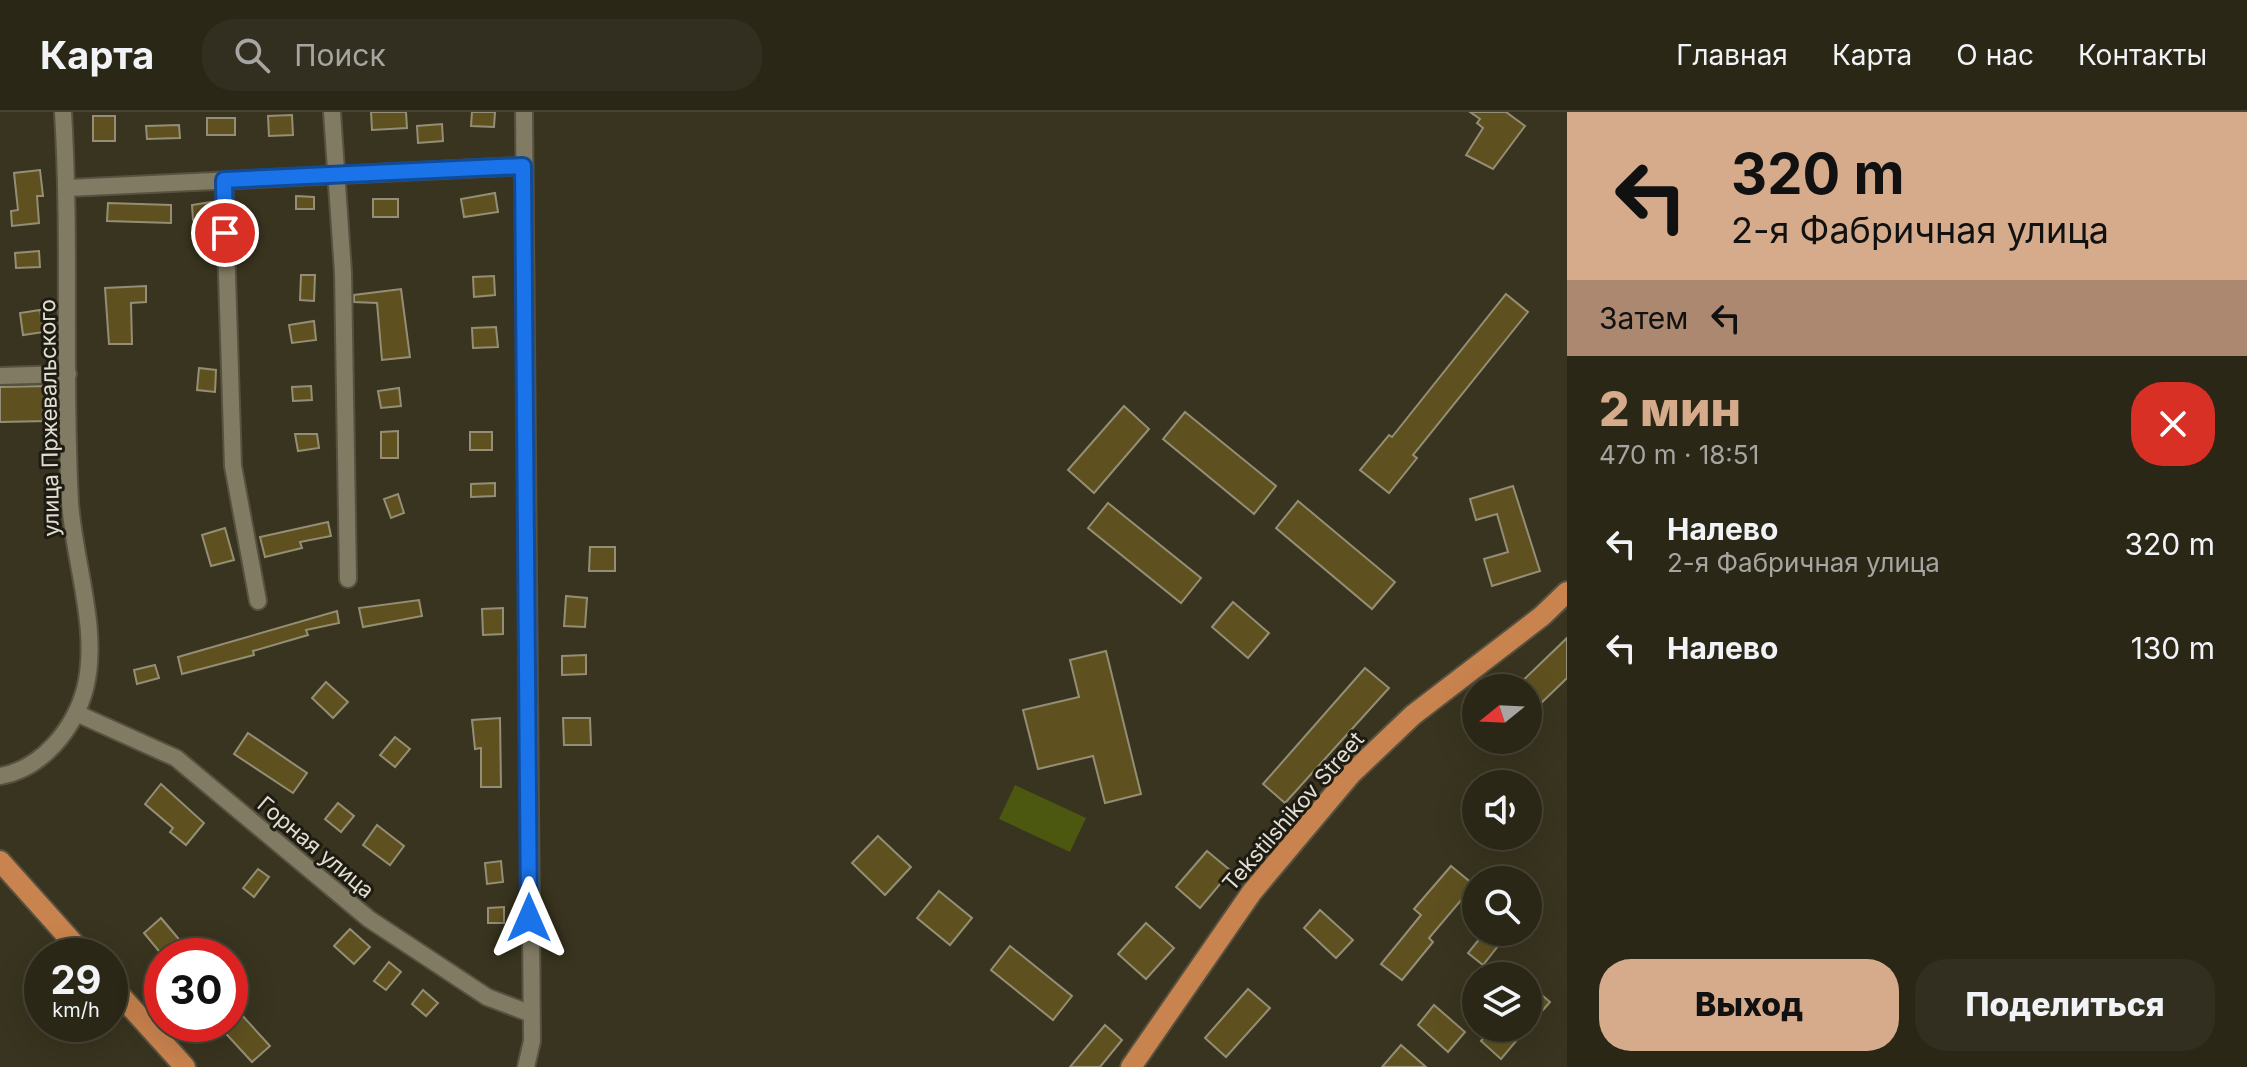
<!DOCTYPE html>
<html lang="ru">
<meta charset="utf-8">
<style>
body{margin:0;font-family:Inter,sans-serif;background:#332f20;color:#f1f3f6;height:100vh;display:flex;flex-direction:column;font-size:30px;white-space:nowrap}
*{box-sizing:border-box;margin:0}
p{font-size:26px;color:#a6a5a1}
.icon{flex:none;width:44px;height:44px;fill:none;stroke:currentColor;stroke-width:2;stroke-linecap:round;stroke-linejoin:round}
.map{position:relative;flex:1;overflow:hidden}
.panel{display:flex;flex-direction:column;background:#2b2717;width:680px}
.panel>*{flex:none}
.banner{background:#d6ab8b;color:#111;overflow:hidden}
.needle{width:52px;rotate:252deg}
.buttons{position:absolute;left:1462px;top:562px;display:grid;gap:16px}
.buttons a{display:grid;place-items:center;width:80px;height:80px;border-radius:50%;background:#2b2717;box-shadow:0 8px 32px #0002,0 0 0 2px #474436;font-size:40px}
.speed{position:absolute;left:24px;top:826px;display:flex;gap:16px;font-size:40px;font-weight:700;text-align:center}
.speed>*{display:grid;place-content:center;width:104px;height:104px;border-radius:50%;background:#2b2717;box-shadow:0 8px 32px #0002,0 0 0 2px #474436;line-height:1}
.speed small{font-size:20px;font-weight:400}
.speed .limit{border:12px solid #d22;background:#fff;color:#111}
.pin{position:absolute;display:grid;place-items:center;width:68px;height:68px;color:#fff;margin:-34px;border:4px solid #fff;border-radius:50%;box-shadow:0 2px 8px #0007}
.me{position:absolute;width:88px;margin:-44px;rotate:0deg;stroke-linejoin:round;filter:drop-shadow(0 0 6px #0008)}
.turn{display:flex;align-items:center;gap:28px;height:168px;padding:0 32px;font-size:36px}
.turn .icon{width:104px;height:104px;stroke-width:2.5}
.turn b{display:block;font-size:56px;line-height:68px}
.then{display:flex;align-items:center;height:76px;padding:0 32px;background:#0003;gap:16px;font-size:30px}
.round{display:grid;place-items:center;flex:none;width:84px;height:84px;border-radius:32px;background:#332f20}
.overview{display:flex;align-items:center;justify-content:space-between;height:136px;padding:0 32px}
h1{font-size:48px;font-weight:800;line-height:60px;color:#d6ab8b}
.primary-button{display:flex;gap:16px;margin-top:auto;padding:16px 32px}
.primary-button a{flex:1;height:92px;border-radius:32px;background:#d6ab8b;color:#111;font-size:32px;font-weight:800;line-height:92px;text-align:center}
.primary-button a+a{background:#332f20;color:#f1f3f6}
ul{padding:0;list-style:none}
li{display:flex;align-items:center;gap:24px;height:104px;padding:0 32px}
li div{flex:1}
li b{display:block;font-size:30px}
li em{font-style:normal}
header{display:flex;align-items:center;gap:48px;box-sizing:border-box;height:112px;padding:0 40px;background:#2b2717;border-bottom:2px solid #474436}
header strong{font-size:38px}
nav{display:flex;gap:44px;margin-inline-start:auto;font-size:28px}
.search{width:560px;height:72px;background:#332f20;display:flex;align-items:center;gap:20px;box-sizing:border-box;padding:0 28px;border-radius:32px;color:#a6a5a1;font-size:30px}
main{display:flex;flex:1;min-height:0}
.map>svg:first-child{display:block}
</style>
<header>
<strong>Карта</strong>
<div class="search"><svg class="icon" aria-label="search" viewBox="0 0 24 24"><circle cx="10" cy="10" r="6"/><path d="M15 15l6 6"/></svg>Поиск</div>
<nav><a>Главная</a><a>Карта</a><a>О нас</a><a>Контакты</a></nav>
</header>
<main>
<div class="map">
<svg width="1567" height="955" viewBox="0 0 1567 955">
<rect width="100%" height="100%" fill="#39341f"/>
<path fill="#4c5710" d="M 1015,673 L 1086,706 L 1070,740 L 999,707 Z"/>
<g fill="#5f511f" stroke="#948e76" stroke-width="2">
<path d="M 371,0 L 406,0 L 407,16 L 372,18 Z"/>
<path d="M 472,0 L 495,0 L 494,15 L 471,14 Z"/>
<path d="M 1470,0 L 1506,0 L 1525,14 L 1493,57 L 1466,43 L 1483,16 L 1477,11 L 1480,7 Z"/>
<path d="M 292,3 L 293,23 L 269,24 L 268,4 Z"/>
<rect x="93" y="4" width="22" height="25"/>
<rect x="207" y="6" width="28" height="17"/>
<path d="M 442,12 L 443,29 L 418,31 L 417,14 Z"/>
<path d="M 179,13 L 180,26 L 147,27 L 146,14 Z"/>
<path d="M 40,58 L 43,84 L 37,84 L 39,111 L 12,114 L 11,99 L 18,98 L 14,61 Z"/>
<path d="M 495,81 L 498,100 L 464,105 L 461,87 Z"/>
<path d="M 296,84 L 314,85 L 314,97 L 296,97 Z"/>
<rect x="373" y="87" width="25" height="18"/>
<path d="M 211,90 L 213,106 L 193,108 L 192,93 Z"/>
<path d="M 108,91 L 171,93 L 171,111 L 107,109 Z"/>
<path d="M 39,139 L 40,155 L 16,156 L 15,141 Z"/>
<path d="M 301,163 L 315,163 L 314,189 L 300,188 Z"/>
<path d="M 494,164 L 495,183 L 474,185 L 473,165 Z"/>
<path d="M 146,174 L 146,190 L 131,191 L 132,232 L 109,232 L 105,176 Z"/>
<path d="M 401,177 L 410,245 L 382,248 L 377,191 L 354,190 L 354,183 Z"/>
<path d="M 1506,182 L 1528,200 L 1413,343 L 1417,346 L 1389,381 L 1360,358 L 1389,323 L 1392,325 Z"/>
<path d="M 40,198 L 44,220 L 23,223 L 20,201 Z"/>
<path d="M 314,209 L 316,228 L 292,231 L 289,213 Z"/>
<path d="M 496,215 L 498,235 L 473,236 L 472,216 Z"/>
<path d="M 199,256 L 216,258 L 215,280 L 197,278 Z"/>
<path d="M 47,274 L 48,309 L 0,310 L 0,275 Z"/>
<path d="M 311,274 L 312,288 L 293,289 L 292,275 Z"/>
<path d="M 399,276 L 401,294 L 381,296 L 378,279 Z"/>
<path d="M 1124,294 L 1149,317 L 1094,381 L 1068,358 Z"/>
<path d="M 1185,300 L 1276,374 L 1254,402 L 1163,327 Z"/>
<path d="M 398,319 L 398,346 L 381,346 L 381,320 Z"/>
<rect x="470" y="320" width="22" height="18"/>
<path d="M 295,322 L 317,322 L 319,336 L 298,339 Z"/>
<path d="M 495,371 L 495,384 L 471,385 L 471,372 Z"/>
<path d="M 1513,374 L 1540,459 L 1492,474 L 1484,447 L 1508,440 L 1497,402 L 1476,408 L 1470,387 Z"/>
<path d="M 398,382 L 404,401 L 391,406 L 384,387 Z"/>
<path d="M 1298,389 L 1395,470 L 1372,497 L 1276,416 Z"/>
<path d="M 1108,391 L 1201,466 L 1181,491 L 1088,416 Z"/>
<path d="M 328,410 L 331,424 L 300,430 L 302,436 L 265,445 L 260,425 Z"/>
<path d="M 225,416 L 234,448 L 211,454 L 202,423 Z"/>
<path d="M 590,435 L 615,435 L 615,459 L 589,459 Z"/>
<path d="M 566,484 L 587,486 L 585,515 L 564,514 Z"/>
<path d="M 419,488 L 422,504 L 363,515 L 359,496 Z"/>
<path d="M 1233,490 L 1269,521 L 1248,546 L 1212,515 Z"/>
<path d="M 503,496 L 503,522 L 483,523 L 482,497 Z"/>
<path d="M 337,499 L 339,511 L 306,518 L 308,523 L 253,539 L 254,543 L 182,562 L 178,545 Z"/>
<path d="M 1567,526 L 1567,566 L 1537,595 L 1528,586 L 1528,576 L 1515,576 Z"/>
<path d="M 1106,539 L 1141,682 L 1105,691 L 1093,644 L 1038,657 L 1023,598 L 1079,585 L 1070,548 Z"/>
<path d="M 586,543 L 586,562 L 562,563 L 562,544 Z"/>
<path d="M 155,553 L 159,566 L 137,572 L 134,558 Z"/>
<path d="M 1365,556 L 1389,576 L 1285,691 L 1263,672 Z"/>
<path d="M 326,570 L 348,590 L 333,606 L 312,586 Z"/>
<path d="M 500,606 L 501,675 L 481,675 L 481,636 L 475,637 L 472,608 Z"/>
<path d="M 563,606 L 590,606 L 591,633 L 564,633 Z"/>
<path d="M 248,621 L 307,661 L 293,681 L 234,642 Z"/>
<path d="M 395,625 L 410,637 L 395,655 L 380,643 Z"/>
<path d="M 161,672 L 204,711 L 186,733 L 170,720 L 173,716 L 145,692 Z"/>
<path d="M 338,691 L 354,704 L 341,720 L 325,707 Z"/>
<path d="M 377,713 L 404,734 L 390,753 L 363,733 Z"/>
<path d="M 878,724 L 911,755 L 885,783 L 852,751 Z"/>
<path d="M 1207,739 L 1231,759 L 1200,796 L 1176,775 Z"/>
<path d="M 501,749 L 503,770 L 487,772 L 485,751 Z"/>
<path d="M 1451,754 L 1474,773 L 1429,826 L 1433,830 L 1402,868 L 1381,852 L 1421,803 L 1414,797 Z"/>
<path d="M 258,757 L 269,765 L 254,785 L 243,776 Z"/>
<path d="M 939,779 L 972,806 L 950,833 L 917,806 Z"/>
<path d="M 504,795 L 504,811 L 488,811 L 488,796 Z"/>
<path d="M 1320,798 L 1353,828 L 1336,846 L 1304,816 Z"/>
<path d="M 161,806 L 183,832 L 169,844 L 163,844 L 144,821 Z"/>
<path d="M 1146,811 L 1174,836 L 1146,867 L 1118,842 Z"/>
<path d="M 350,817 L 370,835 L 354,852 L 334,834 Z"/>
<path d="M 1485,820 L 1509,820 L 1483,853 L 1468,841 Z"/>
<path d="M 1010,834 L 1072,884 L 1053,908 L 991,858 Z"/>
<path d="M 389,850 L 401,860 L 386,878 L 374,869 Z"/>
<path d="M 1528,871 L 1550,890 L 1528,915 Z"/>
<path d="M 1248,877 L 1270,896 L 1226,945 L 1205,926 Z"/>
<path d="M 423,878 L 438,891 L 426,904 L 412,892 Z"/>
<path d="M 230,890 L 270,934 L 252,950 L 217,912 L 230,912 Z"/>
<path d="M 1434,893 L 1465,920 L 1448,940 L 1418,913 Z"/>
<path d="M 1105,913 L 1122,928 L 1100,955 L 1070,955 Z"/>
<path d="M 1492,916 L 1527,916 L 1501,947 L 1481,929 Z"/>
<path d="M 1401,933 L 1426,955 L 1382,955 Z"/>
</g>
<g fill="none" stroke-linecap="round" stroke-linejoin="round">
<defs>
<g id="minor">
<path d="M 332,0 L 343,160 L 348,467"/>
<path d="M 524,0 L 532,929 L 526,955"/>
<path d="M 224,68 L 233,354 L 258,489"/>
<path d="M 68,76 L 523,54"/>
<path d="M 0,264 L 68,262"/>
<path d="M 76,601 L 176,646 L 369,807 L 487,885 L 529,901"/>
<path d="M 0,664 C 42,657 74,617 85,577 C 100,518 74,451 70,390 C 63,260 71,130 63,0"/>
</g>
<g id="major">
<path d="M 0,749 L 85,844"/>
<path d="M 110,872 L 185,955"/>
<path d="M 1131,955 L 1252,780 L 1351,662 L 1413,603 L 1542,504 L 1567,480"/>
</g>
</defs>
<use href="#minor" stroke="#575140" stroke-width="20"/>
<use href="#major" stroke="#575140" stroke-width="24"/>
<use href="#minor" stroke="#817b64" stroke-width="16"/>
<use href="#major" stroke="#c9834e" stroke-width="20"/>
</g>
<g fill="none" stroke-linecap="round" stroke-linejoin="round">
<defs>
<path id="route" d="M 225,121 L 224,68 L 523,54 L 529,806"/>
</defs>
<use href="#route" stroke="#114b97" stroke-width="20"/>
<use href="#route" stroke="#1a73e8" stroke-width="14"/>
</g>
<g text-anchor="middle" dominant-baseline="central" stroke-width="6" stroke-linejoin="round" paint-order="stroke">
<g font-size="22" fill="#e1ddd1" stroke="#1e1b12">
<text transform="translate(49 306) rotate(-91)">улица Пржевальского</text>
<text transform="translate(1293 699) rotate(-49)">Tekstilshikov Street</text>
<text transform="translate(316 735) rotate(40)">Горная улица</text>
</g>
</g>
</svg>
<div class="buttons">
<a><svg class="needle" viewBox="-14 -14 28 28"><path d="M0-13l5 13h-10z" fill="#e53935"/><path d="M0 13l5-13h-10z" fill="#a6a5a1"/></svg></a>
<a><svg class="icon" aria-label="sound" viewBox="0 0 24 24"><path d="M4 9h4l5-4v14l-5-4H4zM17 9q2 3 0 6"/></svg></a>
<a><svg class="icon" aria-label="search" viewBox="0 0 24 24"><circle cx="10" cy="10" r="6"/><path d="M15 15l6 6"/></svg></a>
<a><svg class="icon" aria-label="layers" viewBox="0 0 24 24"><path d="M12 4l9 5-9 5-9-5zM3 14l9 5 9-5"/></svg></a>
</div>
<div class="speed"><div>29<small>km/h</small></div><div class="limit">30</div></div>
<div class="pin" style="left:225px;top:121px;background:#d93025"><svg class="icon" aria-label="arrive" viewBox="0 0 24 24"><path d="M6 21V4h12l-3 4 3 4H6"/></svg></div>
<svg class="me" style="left:529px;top:806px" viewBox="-20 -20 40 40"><path d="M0-17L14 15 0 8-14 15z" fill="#1a73e8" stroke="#fff" stroke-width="4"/></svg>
</div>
<section class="panel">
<div class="banner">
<div class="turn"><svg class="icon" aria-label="left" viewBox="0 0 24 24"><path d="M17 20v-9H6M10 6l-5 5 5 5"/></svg><div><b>320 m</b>2-я Фабричная улица</div></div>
<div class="then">Затем<svg class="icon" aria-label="left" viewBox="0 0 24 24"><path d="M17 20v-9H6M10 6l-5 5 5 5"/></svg></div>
</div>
<div class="overview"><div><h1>2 мин</h1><p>470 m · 18:51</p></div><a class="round" style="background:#d93025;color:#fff"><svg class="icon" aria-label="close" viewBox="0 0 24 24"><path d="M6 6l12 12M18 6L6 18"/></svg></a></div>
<ul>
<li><svg class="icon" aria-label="left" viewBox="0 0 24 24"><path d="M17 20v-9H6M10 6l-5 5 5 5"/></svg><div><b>Налево</b><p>2-я Фабричная улица</p></div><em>320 m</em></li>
<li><svg class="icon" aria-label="left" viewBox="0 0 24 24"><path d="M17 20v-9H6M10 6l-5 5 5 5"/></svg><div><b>Налево</b></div><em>130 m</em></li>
</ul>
<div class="primary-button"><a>Выход</a><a>Поделиться</a></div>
</section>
</main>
